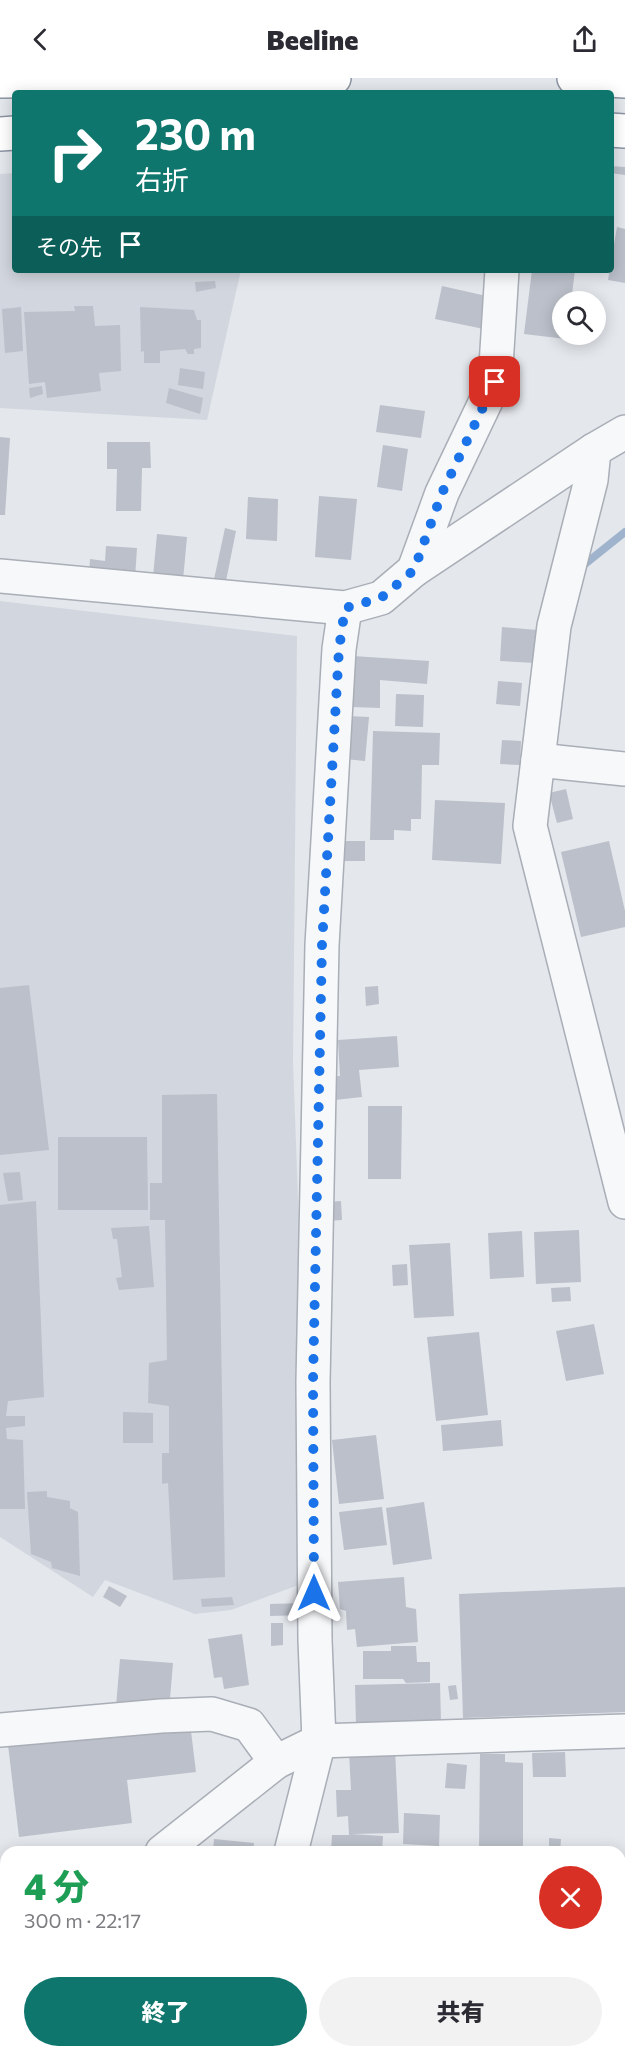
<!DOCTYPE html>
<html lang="ja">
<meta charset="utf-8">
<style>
body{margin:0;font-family:Commissioner,"Noto Sans JP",sans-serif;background:#f2f2f3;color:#2b2b33;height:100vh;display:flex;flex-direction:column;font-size:22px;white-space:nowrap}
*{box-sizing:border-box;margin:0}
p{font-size:20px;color:#7c7c81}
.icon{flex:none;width:33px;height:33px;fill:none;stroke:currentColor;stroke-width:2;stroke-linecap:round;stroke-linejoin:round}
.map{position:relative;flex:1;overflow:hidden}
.side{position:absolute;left:0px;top:1768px;width:626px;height:212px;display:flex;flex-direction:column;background:#fff;border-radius:18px 18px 0 0;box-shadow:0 3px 15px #0003}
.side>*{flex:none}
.banner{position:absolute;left:12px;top:12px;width:602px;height:183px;border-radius:6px;box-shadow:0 3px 15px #0003;background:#0f766e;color:#fff;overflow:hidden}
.controls{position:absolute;left:552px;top:213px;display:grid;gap:12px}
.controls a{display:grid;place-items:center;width:54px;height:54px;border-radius:50%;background:#fff;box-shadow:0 3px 15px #0003;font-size:30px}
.pin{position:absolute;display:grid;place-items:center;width:51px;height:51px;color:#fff;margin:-26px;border-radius:12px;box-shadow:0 3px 9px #0006}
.me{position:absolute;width:66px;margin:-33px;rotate:0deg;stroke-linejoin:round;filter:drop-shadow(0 0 4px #0008)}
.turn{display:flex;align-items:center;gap:21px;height:126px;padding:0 24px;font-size:27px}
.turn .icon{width:78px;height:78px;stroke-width:2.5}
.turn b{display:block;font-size:42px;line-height:51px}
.then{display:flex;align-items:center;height:57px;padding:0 24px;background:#0003;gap:12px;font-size:22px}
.round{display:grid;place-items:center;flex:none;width:63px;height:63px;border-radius:32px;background:#f2f2f3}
.headline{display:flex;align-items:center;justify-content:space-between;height:102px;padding:0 24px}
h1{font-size:36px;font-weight:800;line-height:45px;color:#1e9e55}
.cta{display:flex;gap:12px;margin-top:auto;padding:12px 24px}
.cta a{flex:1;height:69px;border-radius:36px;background:#0f766e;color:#fff;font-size:24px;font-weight:800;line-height:69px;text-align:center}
.cta a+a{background:#f2f2f3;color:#2b2b33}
header{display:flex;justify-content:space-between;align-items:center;height:78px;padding:0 24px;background:#fff;font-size:27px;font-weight:800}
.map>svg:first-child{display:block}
</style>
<header><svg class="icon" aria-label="back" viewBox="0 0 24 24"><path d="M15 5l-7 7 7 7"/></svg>Beeline<svg class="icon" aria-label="share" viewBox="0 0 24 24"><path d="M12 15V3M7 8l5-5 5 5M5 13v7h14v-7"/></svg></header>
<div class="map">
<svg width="625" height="1979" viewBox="0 0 625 1979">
<rect width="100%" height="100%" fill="#e4e7ec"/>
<g fill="#d2d6de">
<path d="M 15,95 L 15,192 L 241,192 L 207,342 L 0,330 L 0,96 Z"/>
<path d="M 0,523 L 297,558 L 293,984 L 312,1502 L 231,1532 L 195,1536 L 105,1502 L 93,1519 L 0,1459 Z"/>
</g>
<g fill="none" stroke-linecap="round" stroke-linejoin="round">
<path stroke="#9fb4cc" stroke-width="8" d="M 580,490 L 625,454"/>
</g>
<g fill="#bbc0ca">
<path d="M 610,88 L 625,89 L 625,97 L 610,95 Z"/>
<path d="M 617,149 L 625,151 L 625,205 L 608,202 Z"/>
<path d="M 532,192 L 575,192 L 571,224 L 562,224 L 562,256 L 567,256 L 566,261 L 524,256 Z"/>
<path d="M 215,203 L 216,210 L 196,214 L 195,204 Z"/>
<path d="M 442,208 L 491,219 L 484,251 L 435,241 Z"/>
<path d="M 74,228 L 93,228 L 95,248 L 120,247 L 121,293 L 99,295 L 101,313 L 47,320 L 45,304 L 29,306 L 24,234 L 75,233 Z"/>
<path d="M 21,229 L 23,273 L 5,275 L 2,231 Z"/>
<path d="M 140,229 L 194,232 L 197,242 L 201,242 L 201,270 L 194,271 L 194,276 L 188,276 L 185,271 L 160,273 L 160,285 L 144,285 L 144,273 L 141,274 Z"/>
<path d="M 180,290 L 205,294 L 203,311 L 178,307 Z"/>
<path d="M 42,308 L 43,316 L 30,320 L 29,310 Z"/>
<path d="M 169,310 L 203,320 L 200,336 L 166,325 Z"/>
<path d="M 380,327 L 425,333 L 421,360 L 376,354 Z"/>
<path d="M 0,359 L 10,360 L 5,437 L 0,437 Z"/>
<path d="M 107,364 L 150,364 L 151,390 L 142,390 L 141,433 L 116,433 L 117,391 L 107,391 Z"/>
<path d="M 383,367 L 408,371 L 402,413 L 377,409 Z"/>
<path d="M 319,418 L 357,421 L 351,482 L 315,479 Z"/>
<path d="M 248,419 L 278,421 L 277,463 L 246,461 Z"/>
<path d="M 225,450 L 236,453 L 225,508 L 213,506 Z"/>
<path d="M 157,456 L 187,459 L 183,502 L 153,499 Z"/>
<path d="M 106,468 L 137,470 L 135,500 L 89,497 L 90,481 L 105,483 Z"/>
<path d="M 502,549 L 537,552 L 535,585 L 500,583 Z"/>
<path d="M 353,578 L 429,583 L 427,606 L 380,602 L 380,630 L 352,629 Z"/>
<path d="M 498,603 L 522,605 L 520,628 L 496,626 Z"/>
<path d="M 396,616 L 424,617 L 423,649 L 395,648 Z"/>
<path d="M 348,638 L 369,639 L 365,683 L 345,681 Z"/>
<path d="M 373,653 L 440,655 L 439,687 L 422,687 L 421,741 L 411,741 L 411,753 L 394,752 L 394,762 L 370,762 Z"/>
<path d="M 502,662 L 521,663 L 520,687 L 500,686 Z"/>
<path d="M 566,711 L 573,741 L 557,745 L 549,715 Z"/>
<path d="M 435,722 L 505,725 L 501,786 L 432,782 Z"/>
<path d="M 338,763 L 365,763 L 365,783 L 337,783 Z"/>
<path d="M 609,763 L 625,833 L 625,849 L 581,859 L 561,774 Z"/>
<path d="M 29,907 L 49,1072 L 0,1077 L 0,910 Z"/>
<path d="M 378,908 L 379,926 L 366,928 L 365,909 Z"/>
<path d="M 397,958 L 399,989 L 359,992 L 362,1019 L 326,1023 L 324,999 L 340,998 L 338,962 Z"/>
<path d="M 217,1016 L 225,1499 L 173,1502 L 168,1405 L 162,1406 L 162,1375 L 169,1375 L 169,1328 L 148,1325 L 149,1285 L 167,1282 L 165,1142 L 150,1142 L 150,1105 L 162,1105 L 162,1017 Z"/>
<path d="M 368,1028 L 402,1028 L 401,1101 L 368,1101 Z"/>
<path d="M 58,1059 L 147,1059 L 148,1132 L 58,1132 Z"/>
<path d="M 20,1094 L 23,1122 L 8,1123 L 3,1095 Z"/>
<path d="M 36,1123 L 44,1319 L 8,1323 L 6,1338 L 25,1338 L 25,1348 L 6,1350 L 7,1361 L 23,1362 L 25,1431 L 0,1431 L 0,1127 Z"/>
<path d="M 341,1123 L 342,1142 L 327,1143 L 326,1124 Z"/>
<path d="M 149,1148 L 154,1209 L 119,1212 L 116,1200 L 122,1199 L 117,1161 L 113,1161 L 111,1150 Z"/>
<path d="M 579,1152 L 581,1204 L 536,1206 L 534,1154 Z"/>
<path d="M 522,1153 L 524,1199 L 490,1201 L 488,1155 Z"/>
<path d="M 450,1165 L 454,1238 L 414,1240 L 409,1167 Z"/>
<path d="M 407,1186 L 408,1207 L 393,1208 L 392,1187 Z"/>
<path d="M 570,1209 L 571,1223 L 552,1224 L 551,1210 Z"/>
<path d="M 594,1246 L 604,1296 L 566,1303 L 556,1253 Z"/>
<path d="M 479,1254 L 488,1337 L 436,1343 L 427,1259 Z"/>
<path d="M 123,1334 L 153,1335 L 153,1365 L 123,1365 Z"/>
<path d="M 501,1342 L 503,1368 L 443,1373 L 441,1347 Z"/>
<path d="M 376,1357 L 384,1421 L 339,1426 L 332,1362 Z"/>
<path d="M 47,1413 L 47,1419 L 70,1423 L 70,1430 L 78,1434 L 80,1498 L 52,1490 L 51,1484 L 31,1476 L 27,1414 Z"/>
<path d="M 424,1424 L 432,1481 L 393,1487 L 386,1430 Z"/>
<path d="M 382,1429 L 387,1467 L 344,1472 L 339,1434 Z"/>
<path d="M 404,1499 L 406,1529 L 416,1531 L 418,1564 L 357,1569 L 355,1551 L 347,1552 L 346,1533 L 340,1531 L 338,1504 Z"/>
<path d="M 109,1508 L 127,1518 L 120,1529 L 103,1519 Z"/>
<path d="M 625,1509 L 625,1634 L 463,1640 L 459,1516 Z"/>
<path d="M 232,1519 L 234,1527 L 202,1529 L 201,1521 Z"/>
<path d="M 303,1525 L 304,1537 L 270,1538 L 270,1526 Z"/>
<path d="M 271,1545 L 283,1545 L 283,1567 L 271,1568 Z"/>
<path d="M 242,1556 L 249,1607 L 224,1611 L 222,1599 L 214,1600 L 208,1561 Z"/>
<path d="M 391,1568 L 416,1568 L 417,1584 L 430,1584 L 430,1604 L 406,1605 L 403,1601 L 363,1601 L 363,1573 L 391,1573 Z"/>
<path d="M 120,1581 L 173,1585 L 169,1633 L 116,1628 Z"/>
<path d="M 440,1605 L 441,1645 L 356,1647 L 355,1607 Z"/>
<path d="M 456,1607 L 458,1621 L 450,1622 L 448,1608 Z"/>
<path d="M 190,1645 L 196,1694 L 127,1702 L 132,1745 L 19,1759 L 8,1667 Z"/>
<path d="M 395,1672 L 399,1755 L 351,1756 L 383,1758 L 382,1774 L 331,1774 L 332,1757 L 349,1757 L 348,1738 L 337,1739 L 336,1712 L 351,1712 L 349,1674 Z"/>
<path d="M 565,1674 L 566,1699 L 533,1699 L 532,1675 Z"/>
<path d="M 480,1676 L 505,1676 L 505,1684 L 523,1685 L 523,1774 L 479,1774 Z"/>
<path d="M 447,1685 L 467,1687 L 465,1711 L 445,1710 Z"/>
<path d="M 404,1735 L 440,1737 L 439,1768 L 403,1766 Z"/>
<path d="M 549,1760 L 561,1761 L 560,1774 L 549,1774 Z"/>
<path d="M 214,1761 L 254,1765 L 253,1774 L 213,1774 Z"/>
<rect x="620" y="1829" width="5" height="101"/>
<path d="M 6,1921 L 6,1974 L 227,1974 L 226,1979 L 0,1979 L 0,1925 Z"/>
<path d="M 620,1965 L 625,1965 L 625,1979 L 581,1979 L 581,1974 L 620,1974 Z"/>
<rect x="292" y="1974" width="28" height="5"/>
<path d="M 326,1974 L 390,1974 L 389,1979 L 325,1979 Z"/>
<rect x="476" y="1974" width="48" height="5"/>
</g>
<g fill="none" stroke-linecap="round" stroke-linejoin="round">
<defs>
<g id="minor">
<path d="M 594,372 L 591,402 L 554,548 L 530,748 L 625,1124"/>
<path d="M 414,492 L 442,415 L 495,304 L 502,192"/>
<path d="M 0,498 L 345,530 L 381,520 L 414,492 L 594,372 L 625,354"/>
<path d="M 538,682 L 625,691"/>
<path d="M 0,1652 L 161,1638 L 212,1636 L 249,1647 L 276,1684"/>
<path d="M 162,1774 L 276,1684 L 319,1663 L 625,1653"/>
<path d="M 291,1774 L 319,1663 L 315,1562 L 313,1304 L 322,867 L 339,571 L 345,530"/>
<path d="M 0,1902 L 6,1897"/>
<path d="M 263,1979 L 264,1974"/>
</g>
<g id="highway">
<path d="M 574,0 L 625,3"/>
<path d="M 0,3 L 334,0"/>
<path d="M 610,52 L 625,53"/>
<path d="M 0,56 L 15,55"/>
</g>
</defs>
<use href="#minor" stroke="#a9aeb7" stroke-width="36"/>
<use href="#highway" stroke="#8b94a3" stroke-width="36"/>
<use href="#minor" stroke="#f7f8fa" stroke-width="33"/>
<use href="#highway" stroke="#fff" stroke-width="33"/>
</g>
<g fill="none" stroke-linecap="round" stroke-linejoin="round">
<path stroke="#1a73e8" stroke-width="10" stroke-dasharray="0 18" d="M 314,1515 L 313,1304 L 322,867 L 339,571 L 345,530 L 381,520 L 414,492 L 442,415 L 495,304"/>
</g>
</svg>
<div class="controls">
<a><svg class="icon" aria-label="search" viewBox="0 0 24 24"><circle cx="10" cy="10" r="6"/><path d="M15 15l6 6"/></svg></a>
</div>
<div class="pin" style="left:495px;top:304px;background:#d93025"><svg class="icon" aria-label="arrive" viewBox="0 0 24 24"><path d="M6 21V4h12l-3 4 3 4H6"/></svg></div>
<svg class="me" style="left:314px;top:1515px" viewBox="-20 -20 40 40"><path d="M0-17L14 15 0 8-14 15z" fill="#1a73e8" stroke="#fff" stroke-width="4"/></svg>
<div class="banner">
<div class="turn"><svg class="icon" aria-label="right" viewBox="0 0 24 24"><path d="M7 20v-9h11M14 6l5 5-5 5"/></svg><div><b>230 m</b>右折</div></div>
<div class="then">その先<svg class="icon" aria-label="arrive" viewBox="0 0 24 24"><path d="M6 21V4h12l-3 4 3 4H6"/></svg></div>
</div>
<section class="side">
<div class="headline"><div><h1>4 分</h1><p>300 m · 22:17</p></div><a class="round" style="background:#d93025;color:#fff"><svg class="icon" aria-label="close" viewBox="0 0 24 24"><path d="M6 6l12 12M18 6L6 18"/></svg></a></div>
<div class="cta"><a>終了</a><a>共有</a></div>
</section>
</div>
